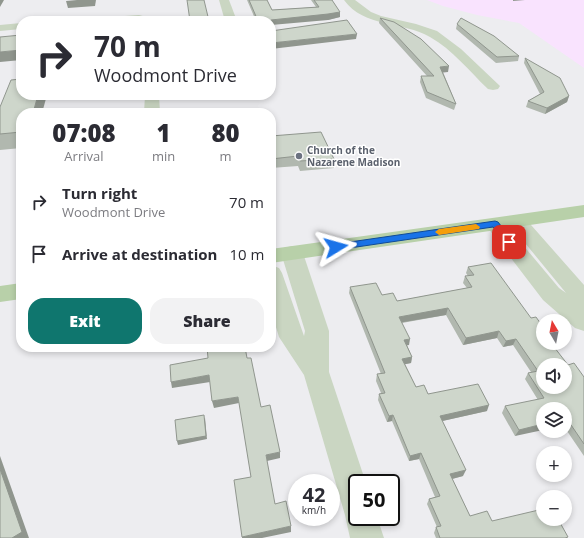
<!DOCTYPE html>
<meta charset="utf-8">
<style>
body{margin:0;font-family:"Open Sans",sans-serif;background:#f2f2f3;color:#2b2b33;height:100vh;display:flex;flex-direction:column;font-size:15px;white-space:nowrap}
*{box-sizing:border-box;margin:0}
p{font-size:13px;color:#7c7c81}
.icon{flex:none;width:22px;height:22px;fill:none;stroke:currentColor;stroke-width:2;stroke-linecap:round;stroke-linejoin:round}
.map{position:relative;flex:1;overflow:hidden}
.panel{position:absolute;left:16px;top:108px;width:260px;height:244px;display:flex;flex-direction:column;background:#fff;border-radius:16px;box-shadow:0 2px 6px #0003}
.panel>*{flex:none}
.top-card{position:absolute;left:16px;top:16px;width:260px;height:84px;border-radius:16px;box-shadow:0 2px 6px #0003;background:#fff;color:#2b2b33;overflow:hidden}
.needle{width:26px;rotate:350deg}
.buttons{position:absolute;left:536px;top:314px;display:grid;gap:8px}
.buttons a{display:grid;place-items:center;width:36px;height:36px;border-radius:50%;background:#fff;box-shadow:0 2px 6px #0003;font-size:20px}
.speed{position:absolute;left:288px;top:474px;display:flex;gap:8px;font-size:20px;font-weight:700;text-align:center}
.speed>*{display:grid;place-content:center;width:52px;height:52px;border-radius:50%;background:#fff;box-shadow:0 2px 6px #0003;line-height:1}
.speed small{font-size:10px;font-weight:400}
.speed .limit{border:2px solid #111;border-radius:6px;background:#fff;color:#111}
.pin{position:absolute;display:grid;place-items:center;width:34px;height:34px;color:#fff;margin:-17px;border-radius:8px;box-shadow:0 2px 6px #0006}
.me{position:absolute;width:44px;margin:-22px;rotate:82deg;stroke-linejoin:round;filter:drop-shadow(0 0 3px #0008)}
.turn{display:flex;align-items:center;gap:14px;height:84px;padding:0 12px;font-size:18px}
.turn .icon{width:52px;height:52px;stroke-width:2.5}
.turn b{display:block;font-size:28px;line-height:34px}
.eta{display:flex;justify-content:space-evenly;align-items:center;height:68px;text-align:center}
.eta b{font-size:24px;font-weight:800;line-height:28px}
.action{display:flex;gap:8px;margin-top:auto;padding:8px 12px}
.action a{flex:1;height:46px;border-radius:16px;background:#0f766e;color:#fff;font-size:16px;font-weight:800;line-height:46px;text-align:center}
.action a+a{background:#f2f2f3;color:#2b2b33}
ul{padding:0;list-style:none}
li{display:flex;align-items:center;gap:12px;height:52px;padding:0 12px}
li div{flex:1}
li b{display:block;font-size:15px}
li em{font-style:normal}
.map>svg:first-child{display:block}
</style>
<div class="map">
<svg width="584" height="538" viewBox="0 0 584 538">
<rect width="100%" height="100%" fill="#ededf0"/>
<path fill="#f9e3fe" d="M 427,0 L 584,0 L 584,68 L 519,23 L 477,15 L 443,6 Z"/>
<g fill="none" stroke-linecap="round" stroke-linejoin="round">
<g fill="#cad6c2" fill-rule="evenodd">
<path d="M 219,0 L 229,0 L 237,21 L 225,21 Z"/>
<path d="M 344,0 L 355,0 L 371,12 L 381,16 L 416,24 L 437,31 L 461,49 L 500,86 L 498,89 L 493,90 L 488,89 C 469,71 453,50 430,37 C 403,21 364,28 344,0 Z"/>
<path d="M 139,15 L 154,19 L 156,21 L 91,21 L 93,19 L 97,18 Z"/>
<path d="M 21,23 L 21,29 L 0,31 L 0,25 Z"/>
<path d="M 145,95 L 159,95 L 160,113 L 144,113 Z"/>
<path d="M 517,215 L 524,217 L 584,285 L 584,331 L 575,328 L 543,300 L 485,224 L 488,220 L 495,218 L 502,220 L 559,288 L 566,293 L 507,221 L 510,217 Z"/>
<path d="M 292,246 L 300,248 L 303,253 L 329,331 L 329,372 L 366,483 L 357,483 L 357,517 L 377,517 L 384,538 L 350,538 L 345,515 L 304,375 L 279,337 L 271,311 L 271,265 L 279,268 L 282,273 L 304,336 L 305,331 L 281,253 L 284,248 Z"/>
</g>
<g fill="#b8d0a9" fill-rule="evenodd">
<path d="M 584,205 L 584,217 L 271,263 L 271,249 Z"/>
<path d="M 21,283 L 21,299 L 0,302 L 0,286 Z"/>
</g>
</g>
<g fill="#b1b8af">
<path d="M 247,0 L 267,0 L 272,10 L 316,7 L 311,0 L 332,0 L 340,17 L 328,20 L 256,21 Z"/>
<path d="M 380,18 L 448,72 L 443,72 L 456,104 L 454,110 L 426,98 L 420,82 L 421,76 L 427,76 L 379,23 Z"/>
<path d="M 457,24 L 519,56 L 518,61 L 496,63 L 456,29 Z"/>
<path d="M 525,58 L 569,96 L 567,102 L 545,114 L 526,107 L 528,101 L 540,94 L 524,63 Z"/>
<path d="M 0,107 L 21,113 L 21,148 L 0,150 Z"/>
<path d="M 271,136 L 334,159 L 334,168 L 300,171 L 298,166 L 271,168 Z"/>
<path d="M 468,267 L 543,343 L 568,365 L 584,377 L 584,456 L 565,428 L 565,409 L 515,436 L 502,413 L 505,406 L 538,400 L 525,379 L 528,373 L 531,372 L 513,345 L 503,347 L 497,338 L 463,345 L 446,315 L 402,323 L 409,345 L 407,345 L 412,357 L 411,363 L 405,364 L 416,387 L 428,394 L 487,411 L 442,421 L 463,476 L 452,479 L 470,516 L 568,538 L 436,538 L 434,533 L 436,527 L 437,527 L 427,504 L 429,499 L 435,497 L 419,459 L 409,461 L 392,421 L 387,422 L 378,400 L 379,394 L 381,393 L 376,381 L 377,374 L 381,374 L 349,293 L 350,287 L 382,295 L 397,301 L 467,288 L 463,283 L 465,276 L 468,276 L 466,273 Z"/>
</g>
<g fill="#90968e">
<path d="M 0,0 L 4,0 L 0,7 Z"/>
<path d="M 77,0 L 96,0 L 95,6 L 68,8 L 66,1 Z"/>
<path d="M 513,0 L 525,0 L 513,1 Z"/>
<path d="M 340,12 L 340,17 L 328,20 L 271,25 L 271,21 L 270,21 L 271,20 Z"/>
<path d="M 357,34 L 356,39 L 271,49 L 271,43 Z"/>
<path d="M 21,50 L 21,60 L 0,62 L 0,52 Z"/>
<path d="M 449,66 L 448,72 L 439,73 L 440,67 Z"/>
<path d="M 38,95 L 47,95 L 42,113 L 33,113 Z"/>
<path d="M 569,96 L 567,102 L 545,114 L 547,108 Z"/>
<path d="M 448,308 L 446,315 L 398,323 L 399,317 Z"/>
<path d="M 499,331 L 497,338 L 463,345 L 466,338 Z"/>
<path d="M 410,339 L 409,345 L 403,346 L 404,340 Z"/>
<path d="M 516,339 L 513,345 L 503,347 L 506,341 Z"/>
<path d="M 412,357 L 411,363 L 401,365 L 402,359 Z"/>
<path d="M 209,375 L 210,382 L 172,388 L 171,382 Z"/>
<path d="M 238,397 L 239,403 L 214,408 L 212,401 Z"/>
<path d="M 489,405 L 487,411 L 438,422 L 440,416 Z"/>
<path d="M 393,415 L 392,421 L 387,422 L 389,416 Z"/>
<path d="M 205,418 L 207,439 L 178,445 L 177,441 Z"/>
<path d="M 543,424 L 543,430 L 515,436 L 519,430 Z"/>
<path d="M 280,452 L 280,458 L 267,461 L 266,455 Z"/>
<path d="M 421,453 L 419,459 L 409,461 L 410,456 Z"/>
<path d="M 0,456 L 29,538 L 12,538 L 0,469 Z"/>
<path d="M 466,470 L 463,476 L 448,480 L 450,474 Z"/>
<path d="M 291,526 L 291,532 L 262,538 L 242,538 L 242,537 Z"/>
</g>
<g fill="#ced6cb" stroke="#90968e" fill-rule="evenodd">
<path d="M 187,0 L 204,0 L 209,21 L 190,21 Z"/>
<path d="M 249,0 L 267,0 L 272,10 L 319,7 L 314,0 L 332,0 L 340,12 L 328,14 L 271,20 L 270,21 L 258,21 Z"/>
<path d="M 380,18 L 394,22 L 421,39 L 449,66 L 440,67 L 456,104 L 427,92 L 421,76 L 434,76 Z"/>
<path d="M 461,18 L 494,36 L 519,56 L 497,57 L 457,24 Z"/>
<path d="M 347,20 L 357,34 L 271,43 L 271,31 Z"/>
<path d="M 21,35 L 21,50 L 0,52 L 0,37 Z"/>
<path d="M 525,58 L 560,78 L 569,96 L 547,108 L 528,101 L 544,92 Z"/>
<path d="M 21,79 L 21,95 L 38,95 L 33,113 L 21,113 L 21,132 L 0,134 L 0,107 L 11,80 Z"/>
<path d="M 321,132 L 334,159 L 300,161 L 298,156 L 271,159 L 271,136 Z"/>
<path d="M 491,263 L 531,318 L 536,317 L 543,327 L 543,343 L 551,343 L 568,365 L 574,363 L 584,377 L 584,444 L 567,419 L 565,420 L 565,409 L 543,409 L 543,424 L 519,430 L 505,406 L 544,398 L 528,373 L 538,371 L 516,339 L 506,341 L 499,331 L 466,338 L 448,308 L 399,317 L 410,339 L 404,340 L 412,357 L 402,359 L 416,387 L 424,385 L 428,394 L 478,384 L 489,405 L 440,416 L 466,470 L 450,474 L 470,516 L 487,511 L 492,521 L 543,509 L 543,519 L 558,519 L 568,537 L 565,538 L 440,538 L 436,527 L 441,526 L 429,499 L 440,496 L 421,453 L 410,456 L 393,415 L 389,416 L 379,394 L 385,393 L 377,374 L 385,373 L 350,287 L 376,283 L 382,295 L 393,293 L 397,301 L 472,287 L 465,276 L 474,275 L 468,267 ZM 543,365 L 565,365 L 565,387 L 543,387 Z"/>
<path d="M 207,347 L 245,347 L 247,358 L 251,358 L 261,407 L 270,405 L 280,452 L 266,455 L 275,504 L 286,501 L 291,526 L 242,537 L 234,480 L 251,477 L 238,397 L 212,401 L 209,375 L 171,382 L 170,365 L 208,358 Z"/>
<path d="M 204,415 L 206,436 L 177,441 L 175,420 Z"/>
<path d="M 0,469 L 22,532 L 12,538 L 0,538 Z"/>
</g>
<path fill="#1a73e8" stroke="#114b97" d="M 495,221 L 498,222 L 512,240 L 513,242 L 512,243 L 506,243 L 493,227 L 336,250 L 331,247 L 336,244 Z"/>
<path fill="#f59e0b" d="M 476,224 L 480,227 L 479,229 L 439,235 L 435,232 L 439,229 Z"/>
<circle fill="#6b7280" stroke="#fff" stroke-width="1.5" cx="299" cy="156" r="4"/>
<g text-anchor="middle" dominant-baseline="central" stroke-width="3" stroke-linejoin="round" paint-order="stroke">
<g font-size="10" font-weight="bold" fill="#5b616d" stroke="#fff" text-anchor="start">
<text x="307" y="150">Church of the<tspan x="307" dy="12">Nazarene Madison</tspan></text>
</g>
</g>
</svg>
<div class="buttons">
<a><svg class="needle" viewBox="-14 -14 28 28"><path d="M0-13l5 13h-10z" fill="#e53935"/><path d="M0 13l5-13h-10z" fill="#7c7c81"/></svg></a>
<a><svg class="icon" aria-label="sound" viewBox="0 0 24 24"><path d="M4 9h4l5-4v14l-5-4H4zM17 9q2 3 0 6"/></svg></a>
<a><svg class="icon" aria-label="layers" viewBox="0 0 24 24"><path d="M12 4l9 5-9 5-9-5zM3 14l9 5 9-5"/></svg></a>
<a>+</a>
<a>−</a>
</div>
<div class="speed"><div>42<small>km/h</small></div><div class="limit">50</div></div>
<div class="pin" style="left:509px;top:242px;background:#d93025"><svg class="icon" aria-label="arrive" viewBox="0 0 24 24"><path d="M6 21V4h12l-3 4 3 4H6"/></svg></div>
<svg class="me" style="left:336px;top:247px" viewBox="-20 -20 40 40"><path d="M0-17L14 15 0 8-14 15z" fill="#1a73e8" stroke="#fff" stroke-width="4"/></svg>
<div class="top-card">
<div class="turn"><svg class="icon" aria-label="right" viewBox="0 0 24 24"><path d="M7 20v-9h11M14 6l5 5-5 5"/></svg><div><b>70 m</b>Woodmont Drive</div></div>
</div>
<section class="panel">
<div class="eta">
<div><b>07:08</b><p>Arrival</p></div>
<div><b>1</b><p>min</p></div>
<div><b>80</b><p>m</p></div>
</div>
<ul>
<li><svg class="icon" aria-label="right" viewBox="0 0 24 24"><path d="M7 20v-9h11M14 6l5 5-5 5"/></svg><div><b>Turn right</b><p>Woodmont Drive</p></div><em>70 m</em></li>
<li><svg class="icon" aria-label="arrive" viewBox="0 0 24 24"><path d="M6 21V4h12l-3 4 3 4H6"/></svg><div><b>Arrive at destination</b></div><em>10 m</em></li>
</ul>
<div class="action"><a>Exit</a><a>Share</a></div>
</section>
</div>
